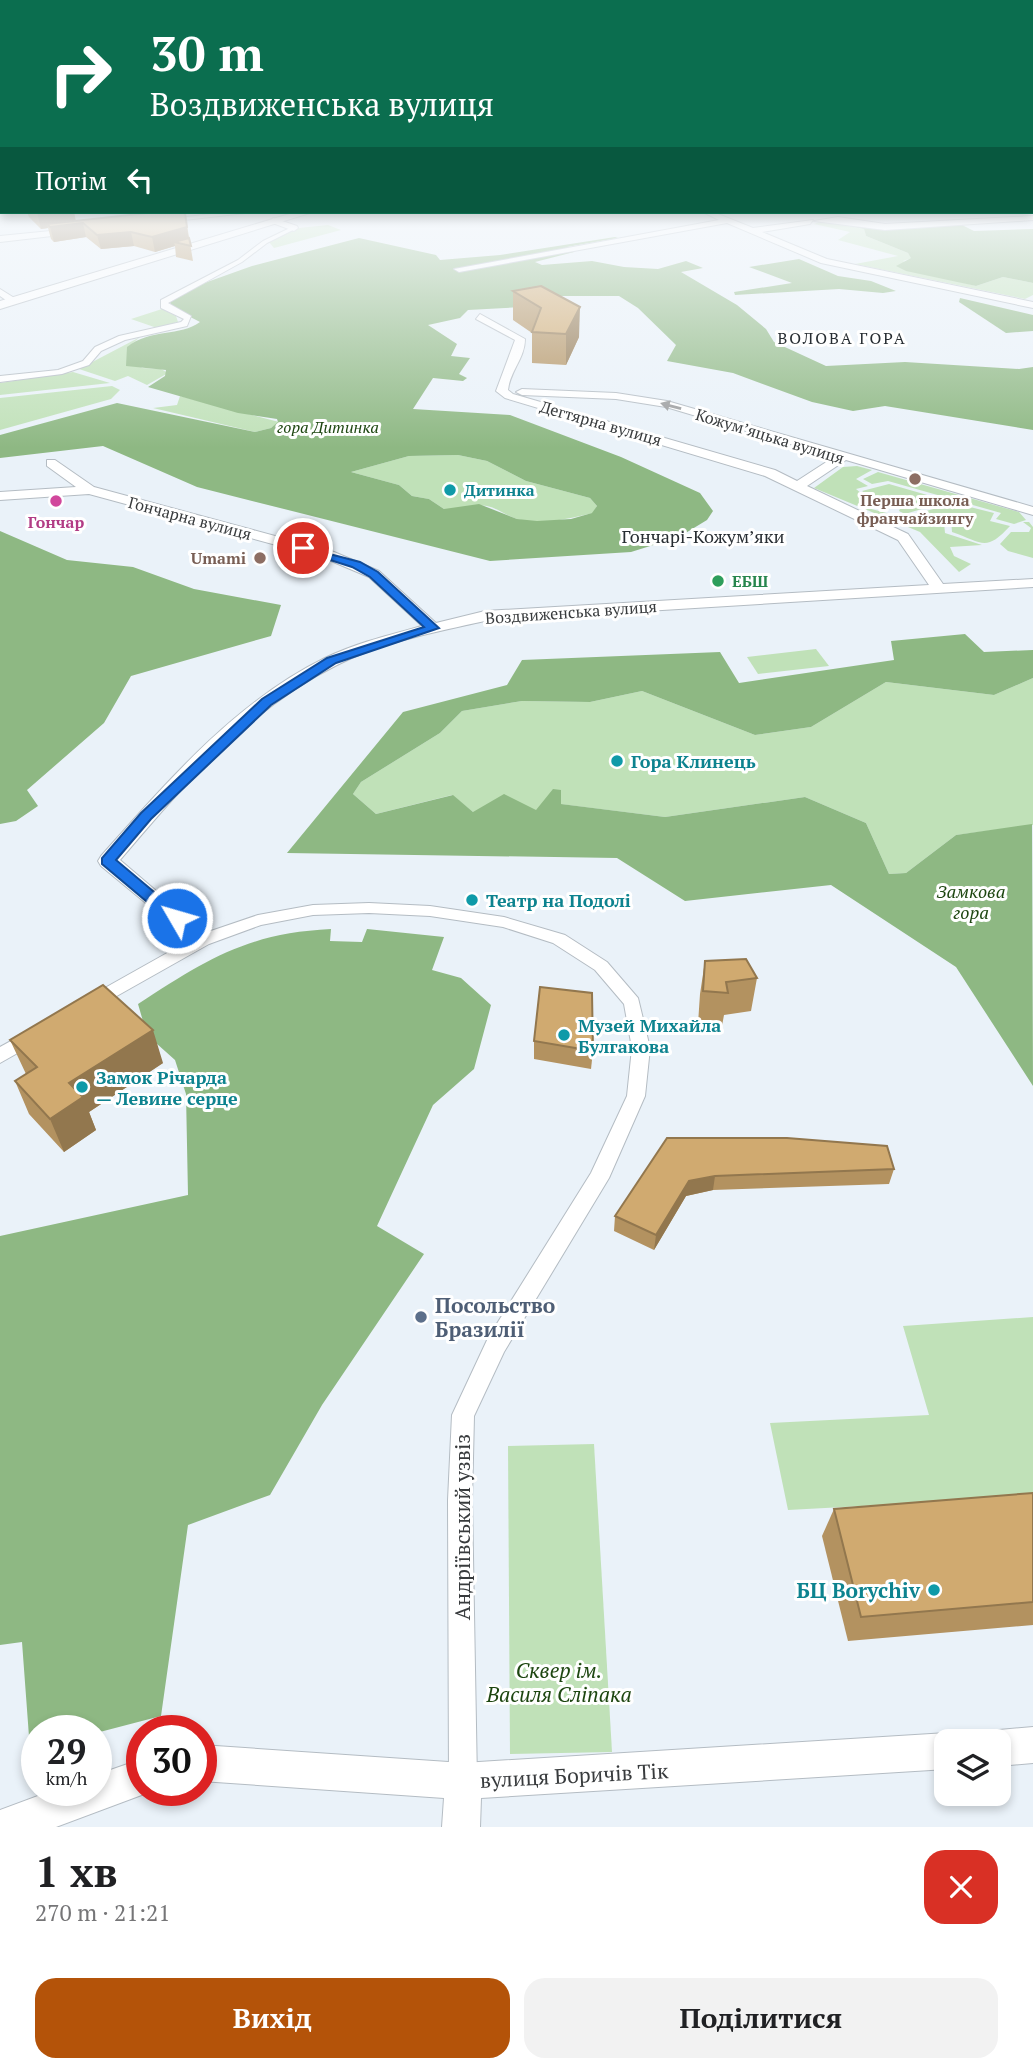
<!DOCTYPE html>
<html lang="uk">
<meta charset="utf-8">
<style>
body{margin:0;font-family:"PT Serif",serif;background:#f2f2f2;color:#202124;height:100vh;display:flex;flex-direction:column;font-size:26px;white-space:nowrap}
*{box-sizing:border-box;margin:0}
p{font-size:23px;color:#757577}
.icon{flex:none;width:38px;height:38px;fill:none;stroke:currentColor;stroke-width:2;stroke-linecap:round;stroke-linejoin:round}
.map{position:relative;height:1827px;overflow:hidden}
.details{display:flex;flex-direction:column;background:#fff;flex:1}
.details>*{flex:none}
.top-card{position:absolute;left:0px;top:0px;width:1034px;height:214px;box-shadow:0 4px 10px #0003;background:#0b6e4f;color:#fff;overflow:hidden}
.tools{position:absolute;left:934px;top:1729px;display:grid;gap:14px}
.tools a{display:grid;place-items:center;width:77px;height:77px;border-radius:14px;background:#fff;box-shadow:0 4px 10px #0003;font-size:35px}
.speed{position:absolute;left:21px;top:1715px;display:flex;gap:14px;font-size:35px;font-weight:700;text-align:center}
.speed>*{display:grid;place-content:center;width:91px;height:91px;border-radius:50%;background:#fff;box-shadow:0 4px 10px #0003;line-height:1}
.speed small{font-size:18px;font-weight:400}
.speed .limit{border:10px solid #d22;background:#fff;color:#111}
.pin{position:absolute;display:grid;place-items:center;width:60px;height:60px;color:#fff;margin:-30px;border:4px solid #fff;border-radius:50%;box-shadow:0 2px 7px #0007}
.me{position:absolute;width:77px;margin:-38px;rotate:308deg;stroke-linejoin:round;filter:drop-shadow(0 0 5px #0008)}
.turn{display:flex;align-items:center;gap:24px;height:147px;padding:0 35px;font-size:32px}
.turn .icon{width:91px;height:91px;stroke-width:2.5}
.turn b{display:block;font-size:49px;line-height:60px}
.then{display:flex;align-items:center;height:66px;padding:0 35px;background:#0003;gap:14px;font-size:26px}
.round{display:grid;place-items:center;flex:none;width:74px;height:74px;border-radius:21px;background:#f2f2f2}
.headline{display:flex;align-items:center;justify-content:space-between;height:119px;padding:0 35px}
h1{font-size:42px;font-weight:700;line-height:52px}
.button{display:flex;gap:14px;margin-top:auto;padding:14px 35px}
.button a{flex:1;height:80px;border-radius:21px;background:#b45309;color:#fff;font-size:28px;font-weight:700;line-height:80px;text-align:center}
.button a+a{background:#f2f2f2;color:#202124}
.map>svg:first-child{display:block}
</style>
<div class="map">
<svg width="1033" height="1827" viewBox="0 0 1033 1827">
<rect width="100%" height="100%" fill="#eaf2f9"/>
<g fill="#c0e1b8">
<path d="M 822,221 L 864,229 L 866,236 L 908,253 L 912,258 L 903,261 L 925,273 L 976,286 L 1003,277 L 1033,283 L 1033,295 L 1025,299 L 855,264 L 898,256 L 838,240 L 850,232 L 814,224 Z"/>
<path d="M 328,225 L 341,230 L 274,248 L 269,242 L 299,228 Z"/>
<path d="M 162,309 L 176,316 L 178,322 L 157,328 L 131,319 Z"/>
<path d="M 140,337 L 127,348 L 142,368 L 161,369 L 168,373 L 147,385 L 128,376 L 115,381 L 79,369 Z"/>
<path d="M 73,372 L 110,383 L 0,395 L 0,383 Z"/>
<path d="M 112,386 L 120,390 L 111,399 L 0,430 L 0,398 Z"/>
<path d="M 180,396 L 279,422 L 271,428 L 255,432 L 153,408 L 177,405 Z"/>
<path d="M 458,455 L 487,461 L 526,481 L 590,498 L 597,506 L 593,513 C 569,519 541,525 517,519 C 507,516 497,508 487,506 C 472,503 459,510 444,509 L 429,499 L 412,496 L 399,485 L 351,472 L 409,456 Z"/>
<path d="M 857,466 L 872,470 L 856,479 L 868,486 L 856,489 L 868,499 L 864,507 L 920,522 L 944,522 L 945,533 L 982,545 L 950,547 L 954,556 L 971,564 L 959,572 L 920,532 L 814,488 L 843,467 Z"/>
<path d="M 878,472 L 1019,512 L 1026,520 L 1014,524 L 996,519 L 1001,513 L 888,481 L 872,484 L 863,479 Z"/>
<path d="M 889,484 L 948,501 L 905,514 L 899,511 L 902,504 L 872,498 L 862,491 Z"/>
<path d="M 954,503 L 994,513 L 990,521 L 1010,526 C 986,552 983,543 952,532 L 951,519 L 921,520 L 909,516 Z"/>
<path d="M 1023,522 L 1029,522 L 1033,527 L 1033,558 L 1008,551 L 1000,544 L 1011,532 L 1029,532 L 1031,528 Z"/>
<path d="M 816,649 L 829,666 L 758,674 L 747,657 Z"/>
<path d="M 1033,678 L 1033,825 L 956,835 L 906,873 L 889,874 L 866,823 L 805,797 L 665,817 L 560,804 L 536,810 L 473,812 L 452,795 L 376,814 L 353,794 L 361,782 L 440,733 L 462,711 L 522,701 L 590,702 L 642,691 L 755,735 L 811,727 L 886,682 L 994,695 Z"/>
<path d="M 1033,1317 L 1033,1515 L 955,1501 L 788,1510 L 770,1423 L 929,1415 L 903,1326 Z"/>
<path d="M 594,1444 L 612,1752 L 510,1754 L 508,1446 Z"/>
</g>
<g fill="#8eb883" fill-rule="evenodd">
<path d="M 831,222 L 870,226 L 960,224 L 974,231 L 1033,229 L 1033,283 L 1003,277 L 976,286 L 906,271 L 896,266 L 911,258 L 908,253 L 866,236 L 864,229 Z"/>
<path d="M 615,237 L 618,238 L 567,247 L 574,252 L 535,262 L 542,265 L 592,261 L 624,267 L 658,269 L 686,261 L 703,268 L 681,272 L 737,305 L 766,329 L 774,342 L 826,366 L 905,362 L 1019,369 L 1033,367 L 1033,430 L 885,406 L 853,411 L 812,402 L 733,373 L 667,361 L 676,345 L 638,308 L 619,296 L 558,296 L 522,307 L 468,310 L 460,318 L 428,325 L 457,344 L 451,356 L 470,358 L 459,374 L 467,378 L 463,381 L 433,378 L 413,409 L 510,415 L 621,457 L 700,493 L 713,511 L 707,520 L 679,537 L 631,552 L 490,561 L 197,487 L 103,446 L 0,458 L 0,435 L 117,403 L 255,432 L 271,428 L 278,422 L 277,419 L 238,413 L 148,387 L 165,376 L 166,370 L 126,366 L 127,347 C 151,328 180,337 200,322 L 171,307 L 170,301 L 196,286 L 252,266 L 359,238 L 436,255 L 440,260 L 500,255 ZM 458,455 L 487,461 L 526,481 L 590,498 L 597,506 L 592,513 L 571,519 L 537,521 L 517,519 L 479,504 L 444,509 L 429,499 L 412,496 L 399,485 L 351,472 L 409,456 Z"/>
<path d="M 799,259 L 838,276 L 871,281 L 896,291 L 883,293 L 839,289 L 735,295 L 734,292 L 792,283 L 749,267 Z"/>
<path d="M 960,298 L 1033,315 L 1033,331 L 1006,333 L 959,302 Z"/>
<path d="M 0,531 L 67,560 L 133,567 L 194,589 L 281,605 L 271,636 L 131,676 L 104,723 L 27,790 L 38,806 L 16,821 L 0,824 Z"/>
<path d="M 965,634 L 984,652 L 1033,650 L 1033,678 L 994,695 L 886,682 L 811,727 L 755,735 L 642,691 L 590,702 L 522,701 L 462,711 L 440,733 L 361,782 L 353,794 L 376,814 L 453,795 L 473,812 L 504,794 L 536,810 L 553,789 L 561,790 L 561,804 L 665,817 L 805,797 L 866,823 L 889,874 L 906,873 L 956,835 L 1032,824 L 1033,1086 L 956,967 L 831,885 L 685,901 L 617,858 L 287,853 L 403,712 L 507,685 L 522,660 L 720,652 L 739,683 L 894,660 L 891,641 Z"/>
<path d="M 331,929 L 330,941 L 362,942 L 367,929 L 444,937 L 432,970 L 461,978 L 491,1005 L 474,1069 L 433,1105 L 377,1226 L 424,1254 L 322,1405 L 270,1495 L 188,1525 L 161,1716 L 96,1733 L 37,1731 L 37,1748 L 30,1750 L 22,1642 L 0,1645 L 0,1236 L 188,1195 L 186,1094 L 175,1060 L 147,1035 L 138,1004 C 206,960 247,933 331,929 Z"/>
</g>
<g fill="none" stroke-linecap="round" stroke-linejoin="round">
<defs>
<g id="pedestrian">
<path d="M 292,227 L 297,228 L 267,243 L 242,262 L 168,303 L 191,316 L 187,326 L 125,340 L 101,351 L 89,365 L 62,374 L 0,382 L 0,376 L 58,370 L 83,361 L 95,347 L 119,336 L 181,322 L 184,319 L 161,308 L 161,300 L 238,260 L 263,241 Z"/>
<path d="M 369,903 L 430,906 L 504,917 L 565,935 L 607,962 L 638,998 L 650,1048 L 645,1096 L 609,1178 L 504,1352 L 474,1416 L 472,1500 L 477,1781 L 473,1791 L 463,1795 L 453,1791 L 449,1781 L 448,1500 L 452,1415 L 488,1338 L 591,1173 L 627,1096 L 632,1048 L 624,1004 L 595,970 L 553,943 L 503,927 L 430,916 L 369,913 L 313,915 L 261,925 L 209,944 L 99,1006 L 87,1006 L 85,1002 L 87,998 L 192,939 L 169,918 L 171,914 L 183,914 L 205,933 L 258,915 L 313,905 Z"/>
<path d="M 31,1030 L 37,1032 L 40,1037 L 37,1042 L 0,1063 L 0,1047 Z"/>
</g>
<g id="minor">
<path d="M 228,212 L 254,212 L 158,223 L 154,221 Z"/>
<path d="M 703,212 L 713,212 L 753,228 L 813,220 L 810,224 L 762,232 L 827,259 L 1033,302 L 1033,308 L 821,263 L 727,223 L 459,272 L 454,269 L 719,220 Z"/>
<path d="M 1033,216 L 1033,220 L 885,230 L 814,221 L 838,217 L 885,224 Z"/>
<path d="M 273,218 L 297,226 L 298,228 L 294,231 L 270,222 Z"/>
<path d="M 81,228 L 78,233 L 0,242 L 0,236 Z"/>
<path d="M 0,289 L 16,299 L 16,303 L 10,303 L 0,296 Z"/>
<path d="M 480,314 L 525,339 C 525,358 510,371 508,390 L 513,394 L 775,470 L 797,481 L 834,457 L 666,407 L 616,399 L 522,395 L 516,392 L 522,389 L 616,393 L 667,401 L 1033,507 L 1033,515 L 846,460 L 807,486 L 908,534 L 943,584 L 1033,579 L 1033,587 L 485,621 C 435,632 383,642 337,665 C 249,708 182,787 120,860 L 188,918 L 184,923 L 170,923 L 101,866 L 98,861 L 101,856 C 166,783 235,702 325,658 C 356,643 389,635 422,626 L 369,577 L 324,558 L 89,494 L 0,500 L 0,492 L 76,487 L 47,466 L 47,460 L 55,460 L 94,487 L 334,552 L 379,571 L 436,623 L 485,611 L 929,585 L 898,540 L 765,476 L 505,398 L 496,391 L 515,340 L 476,319 Z"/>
<path d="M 1033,1727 L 1033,1763 L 999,1766 L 999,1741 L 984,1741 L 986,1735 L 999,1730 Z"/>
<path d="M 947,1733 L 961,1741 L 947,1741 L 947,1769 L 481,1798 L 480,1827 L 442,1827 L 444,1798 L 201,1781 L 201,1745 L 463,1763 Z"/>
<path d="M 142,1759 L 142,1790 L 155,1790 L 56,1827 L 0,1827 L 0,1810 L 54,1790 L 96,1790 L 96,1775 Z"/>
</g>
<path id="secondary" d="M 296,212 L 313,212 L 0,309 L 0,301 Z"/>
</defs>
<use href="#pedestrian" stroke="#b4bcc3" stroke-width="2"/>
<use href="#minor" stroke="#b4bcc3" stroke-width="2"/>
<use href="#secondary" stroke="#b4bcc3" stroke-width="2"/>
<use href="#pedestrian" fill="#fff" fill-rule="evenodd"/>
<use href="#minor" fill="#fff" fill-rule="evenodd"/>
<use href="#secondary" fill="#fff" fill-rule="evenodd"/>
</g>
<g fill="#b39260">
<path d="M 27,212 L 74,212 L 76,221 L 185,213 L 193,261 L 176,257 L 175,246 L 155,252 L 134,246 L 101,249 L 86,237 L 54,242 L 51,239 L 48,228 L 41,229 L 29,217 Z"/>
<path d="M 466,212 L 517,212 L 517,214 Z"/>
<path d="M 541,286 L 579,337 L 566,365 L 532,363 L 532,333 L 513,320 L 513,291 Z"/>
<path d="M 705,961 L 757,978 L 751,1011 L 724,1015 L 722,1026 L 698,1024 L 700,994 Z"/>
<path d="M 10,1040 L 163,1063 L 89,1112 L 96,1130 L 64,1152 L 29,1114 L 15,1081 L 26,1074 Z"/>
<path d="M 534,1041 L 593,1051 L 591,1069 L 534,1059 Z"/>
<path d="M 667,1138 L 894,1169 L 889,1184 L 713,1190 L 686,1196 L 654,1250 L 614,1231 L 615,1216 Z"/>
<path d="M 1033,1493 L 1033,1625 L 848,1641 L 822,1536 L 834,1509 Z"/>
</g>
<g fill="#92774e">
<path d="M 37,212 L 74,212 L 76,224 L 83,223 L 86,237 L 54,242 L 50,227 L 47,224 L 48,228 L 41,229 Z"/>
<path d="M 187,227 L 189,241 L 174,242 L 175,246 L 155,252 L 152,237 Z"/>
<path d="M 131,232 L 134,246 L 101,249 L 97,235 Z"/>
<path d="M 580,307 L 579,337 L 566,365 L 566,334 Z"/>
<path d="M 153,1030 L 163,1063 L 89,1112 L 96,1130 L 64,1152 L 50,1119 L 69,1083 Z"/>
<path d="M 715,1176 L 713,1190 L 686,1196 L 654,1250 L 656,1235 L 689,1181 Z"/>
</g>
<g fill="#d0aa70" stroke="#92774e" stroke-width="2">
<path d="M 157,212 L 185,213 L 187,227 L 152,237 L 131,232 L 97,235 L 83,223 L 50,227 L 47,224 Z"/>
<path d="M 189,238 L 191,246 L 174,242 Z"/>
<path d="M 541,286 L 580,307 L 566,334 L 532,332 L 541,308 L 513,291 Z"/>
<path d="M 746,959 L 757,978 L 726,982 L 728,993 L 703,991 L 705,961 Z"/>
<path d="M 103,985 L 153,1030 L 69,1083 L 83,1097 L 50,1119 L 15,1081 L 37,1067 L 10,1040 Z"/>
<path d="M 540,987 L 592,993 L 593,1051 L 534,1041 Z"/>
<path d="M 667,1138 L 787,1138 L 887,1146 L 894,1169 L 715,1176 L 689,1181 L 656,1235 L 615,1216 Z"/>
<path d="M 1033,1493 L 1033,1602 L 861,1617 L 834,1509 Z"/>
</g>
<defs><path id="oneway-solid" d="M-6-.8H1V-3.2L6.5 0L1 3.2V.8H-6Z" transform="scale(1.75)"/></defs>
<use fill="#9c9d9e" href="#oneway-solid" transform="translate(671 406) rotate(-165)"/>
<linearGradient id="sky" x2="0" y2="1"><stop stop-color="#7bbae6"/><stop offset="0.43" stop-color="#f6f9fc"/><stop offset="1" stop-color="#f6f9fc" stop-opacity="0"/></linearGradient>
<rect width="1033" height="448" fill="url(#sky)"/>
<path fill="#1a73e8" stroke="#114b97" stroke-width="2" d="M 299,546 L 360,562 L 378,572 L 439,628 L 336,663 L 271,705 L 151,819 L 116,860 L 185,918 L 177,924 L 171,922 L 102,864 L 102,858 L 141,813 L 262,699 L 327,658 L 424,627 L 370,577 L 352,567 L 299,550 Z"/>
<g fill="#8d6e63" stroke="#fff" stroke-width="2.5">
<circle cx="915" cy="479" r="7"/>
<circle cx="260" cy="558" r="7"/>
</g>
<g fill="#0f9aa8" stroke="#fff" stroke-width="2.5">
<circle cx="450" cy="490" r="7"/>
<circle cx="617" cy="761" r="7"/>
<circle cx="472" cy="900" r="7"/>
<circle cx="564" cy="1035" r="7"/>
<circle cx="82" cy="1087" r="7"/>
<circle cx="934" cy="1590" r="7"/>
</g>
<circle fill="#d1479c" stroke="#fff" stroke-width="2.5" cx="56" cy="501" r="7"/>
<circle fill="#2e9e5b" stroke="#fff" stroke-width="2.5" cx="718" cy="581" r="7"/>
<circle fill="#5c6f8a" stroke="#fff" stroke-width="2.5" cx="421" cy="1317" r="7"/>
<g text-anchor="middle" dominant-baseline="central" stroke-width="6" stroke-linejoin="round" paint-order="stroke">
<g font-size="16" letter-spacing="2" fill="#272d32" stroke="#fff">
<text x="842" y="338">ВОЛОВА ГОРА</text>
</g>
<g font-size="16" fill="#383b3d" stroke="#fff">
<text transform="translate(601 423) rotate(16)">Дегтярна вулиця</text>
<text transform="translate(770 436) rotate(17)">Кожумʼяцька вулиця</text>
<text transform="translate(190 518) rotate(15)">Гончарна вулиця</text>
<text transform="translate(571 612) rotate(-4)">Воздвиженська вулиця</text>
</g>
<g font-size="16" font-style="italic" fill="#1d4610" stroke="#fff">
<text x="328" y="427">гора Дитинка</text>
</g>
<g font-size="16" font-weight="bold" fill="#0d838f" stroke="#fff" text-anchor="start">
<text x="464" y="490">Дитинка</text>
</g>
<g font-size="16" font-weight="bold" fill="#785e54" stroke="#fff">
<text x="915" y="500">Перша школа<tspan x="915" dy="18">франчайзингу</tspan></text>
<text x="246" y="558" text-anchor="end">Umami</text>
</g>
<g font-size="16" font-weight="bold" fill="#b23c85" stroke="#fff">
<text x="56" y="522">Гончар</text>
</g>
<g font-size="16" font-weight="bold" fill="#27864d" stroke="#fff" text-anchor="start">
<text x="732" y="581">ЕБШ</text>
</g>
<g font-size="18" fill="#272d32" stroke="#fff">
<text x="703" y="536">Гончарі-Кожумʼяки</text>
</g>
<g font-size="18" font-weight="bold" fill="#0d838f" stroke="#fff" text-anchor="start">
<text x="631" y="761">Гора Клинець</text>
<text x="486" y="900">Театр на Подолі</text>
<text x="578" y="1025">Музей Михайла<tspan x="578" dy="21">Булгакова</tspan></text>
<text x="96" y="1077">Замок Річарда<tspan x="96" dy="21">— Левине серце</tspan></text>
</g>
<g font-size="18" font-style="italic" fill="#1d4610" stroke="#fff">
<text x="971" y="891">Замкова<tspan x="971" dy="21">гора</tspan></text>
</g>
<g font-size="21" font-weight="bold" fill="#4e5e75" stroke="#fff" text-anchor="start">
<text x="435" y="1305">Посольство<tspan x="435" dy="24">Бразилії</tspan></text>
</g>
<g font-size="21" fill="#383b3d" stroke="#fff">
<text transform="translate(462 1527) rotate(-90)">Андріївський узвіз</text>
<text transform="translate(574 1775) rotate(-3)">вулиця Боричів Тік</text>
</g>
<g font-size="21" font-weight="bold" fill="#0d838f" stroke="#fff" text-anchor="end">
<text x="920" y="1590">БЦ Borychiv</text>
</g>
<g font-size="21" font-style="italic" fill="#1d4610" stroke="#fff">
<text x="559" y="1670">Сквер ім.<tspan x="559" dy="24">Василя Сліпака</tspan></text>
</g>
</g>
</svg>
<div class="tools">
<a><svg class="icon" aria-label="layers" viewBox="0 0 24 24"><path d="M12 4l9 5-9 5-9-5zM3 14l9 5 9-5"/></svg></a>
</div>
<div class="speed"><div>29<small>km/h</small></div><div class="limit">30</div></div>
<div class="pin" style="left:303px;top:548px;background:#d93025"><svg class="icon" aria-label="arrive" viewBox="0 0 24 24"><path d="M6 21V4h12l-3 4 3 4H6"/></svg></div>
<svg class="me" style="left:177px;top:918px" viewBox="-20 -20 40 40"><circle r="17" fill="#1a73e8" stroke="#fff" stroke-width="3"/><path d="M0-11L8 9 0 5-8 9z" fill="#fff"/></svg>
<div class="top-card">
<div class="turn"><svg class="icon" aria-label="right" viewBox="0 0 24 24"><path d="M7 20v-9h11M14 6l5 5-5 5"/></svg><div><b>30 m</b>Воздвиженська вулиця</div></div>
<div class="then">Потім<svg class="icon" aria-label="left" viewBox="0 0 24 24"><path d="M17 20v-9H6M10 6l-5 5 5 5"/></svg></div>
</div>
</div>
<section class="details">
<div class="headline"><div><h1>1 хв</h1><p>270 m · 21:21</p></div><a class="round" style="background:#d93025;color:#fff"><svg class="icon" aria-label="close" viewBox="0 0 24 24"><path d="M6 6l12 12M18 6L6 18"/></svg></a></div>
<div class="button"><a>Вихід</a><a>Поділитися</a></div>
</section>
